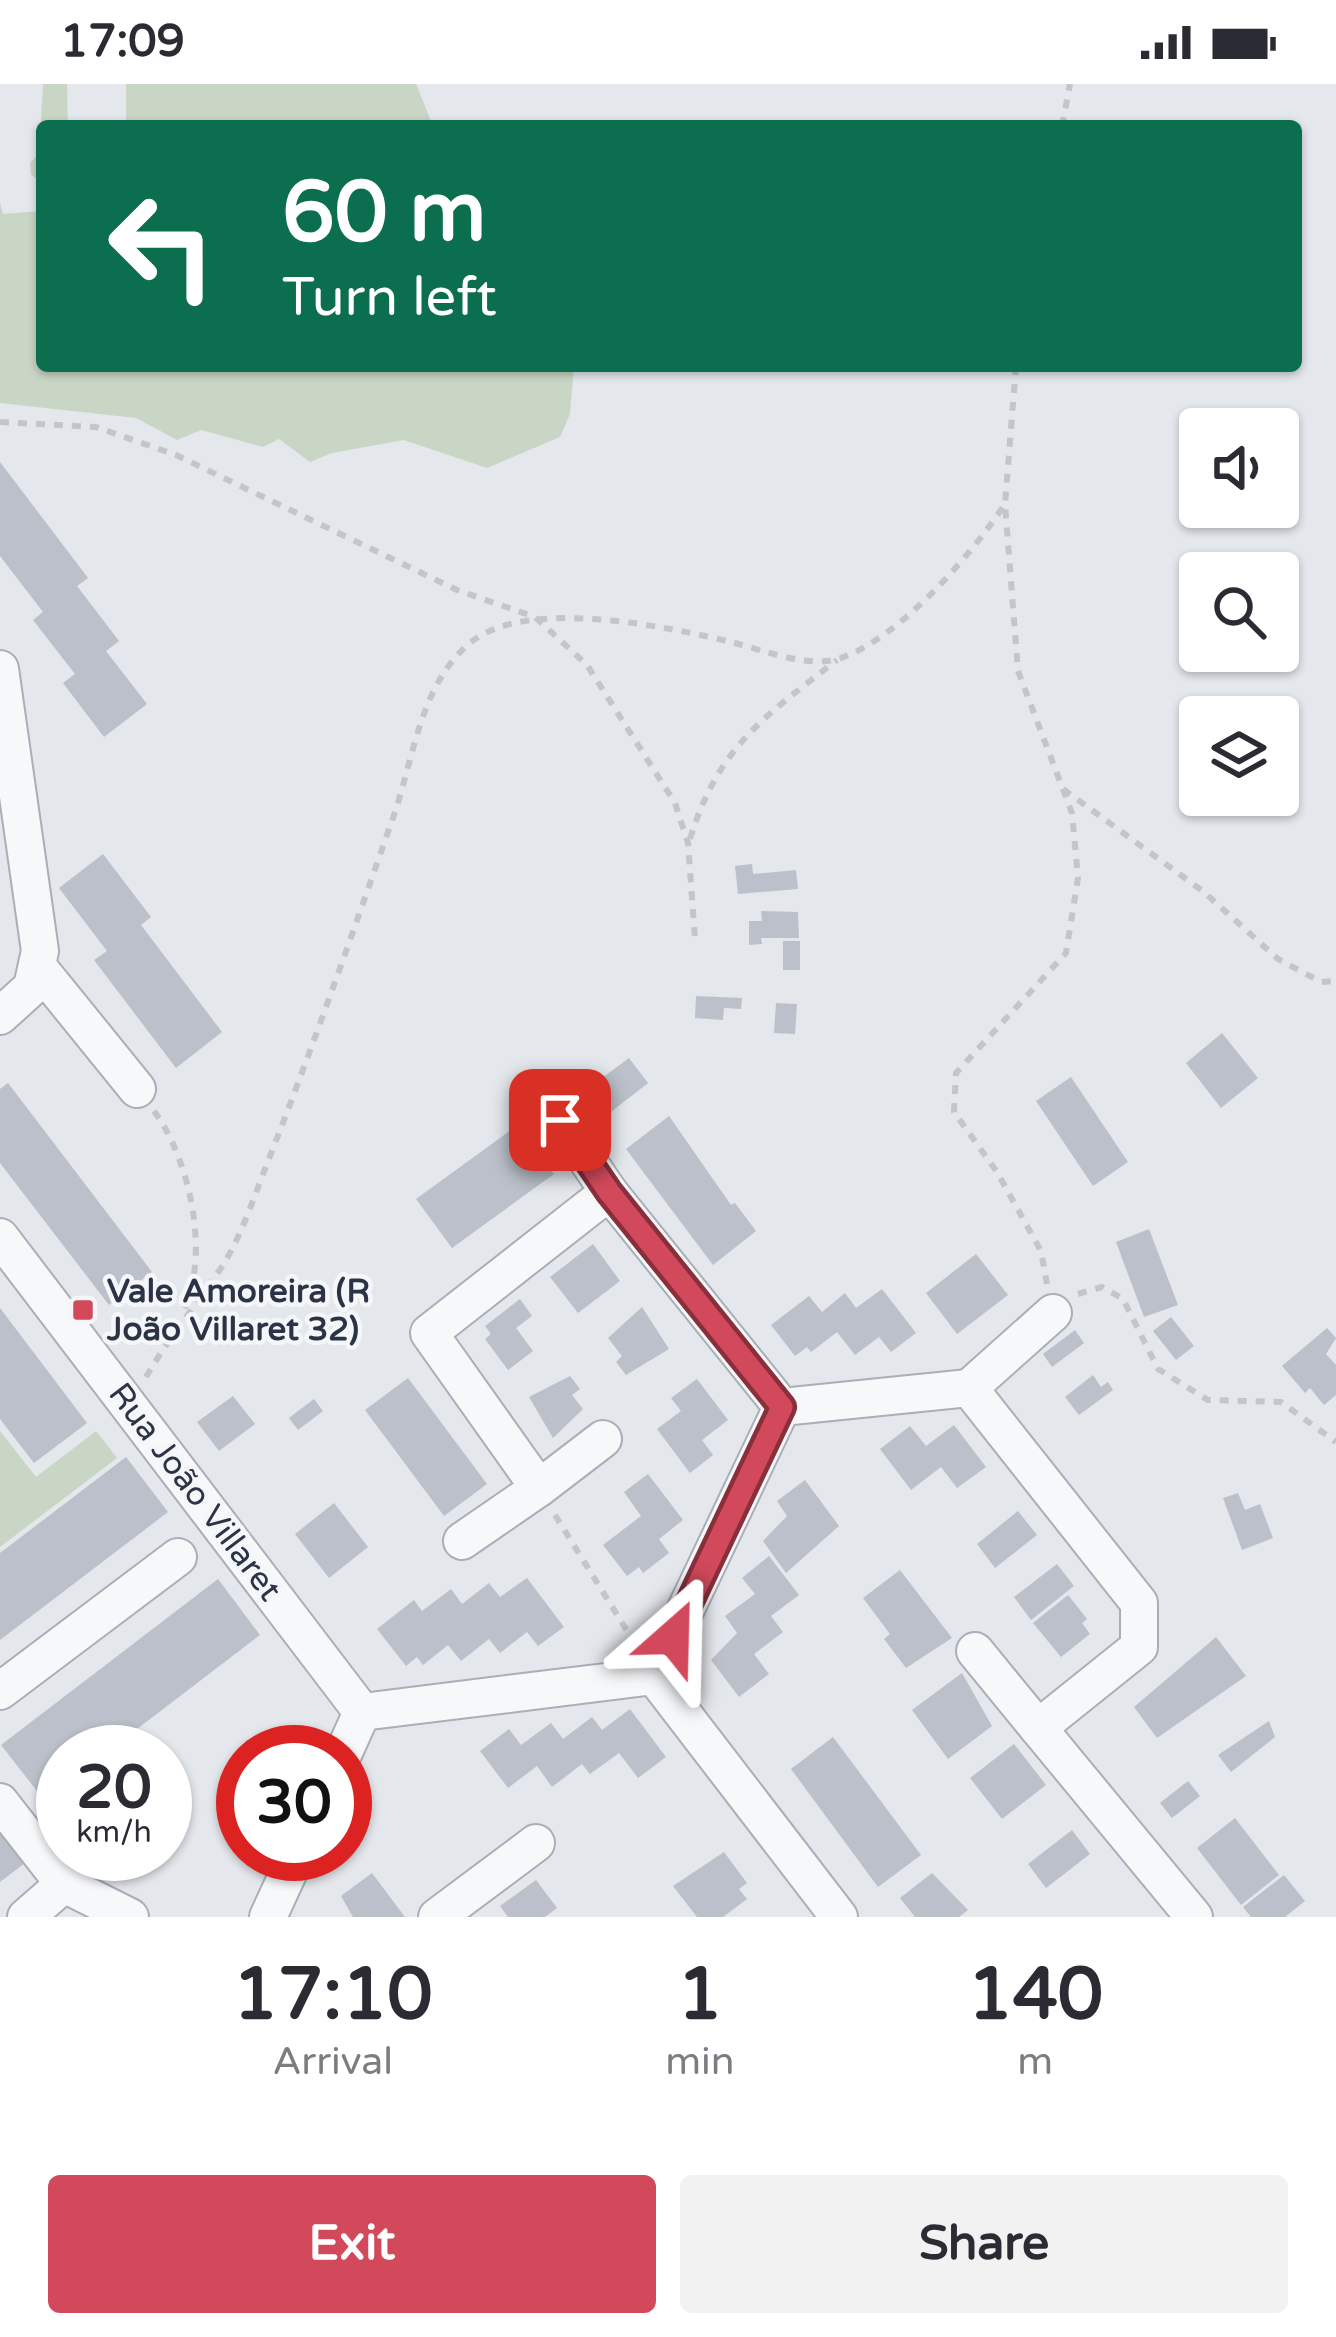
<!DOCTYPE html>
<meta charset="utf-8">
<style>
body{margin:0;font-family:"Varela Round",sans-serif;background:#f2f2f3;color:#2b2b33;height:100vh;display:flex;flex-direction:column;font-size:45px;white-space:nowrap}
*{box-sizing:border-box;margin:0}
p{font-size:39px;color:#7c7c81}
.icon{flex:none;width:66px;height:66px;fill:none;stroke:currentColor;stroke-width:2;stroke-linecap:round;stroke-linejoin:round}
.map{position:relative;height:1833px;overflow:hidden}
.details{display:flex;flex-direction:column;background:#fff;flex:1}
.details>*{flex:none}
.top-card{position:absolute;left:36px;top:36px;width:1266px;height:252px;border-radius:12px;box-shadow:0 3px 9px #0004;background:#0b6e4f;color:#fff;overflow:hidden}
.fabs{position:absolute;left:1179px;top:324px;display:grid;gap:24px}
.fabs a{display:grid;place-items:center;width:120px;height:120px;border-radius:12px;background:#fff;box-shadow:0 3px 9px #0004;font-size:60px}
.speed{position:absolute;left:36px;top:1641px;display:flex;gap:24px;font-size:60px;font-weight:700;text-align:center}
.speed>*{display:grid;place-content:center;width:156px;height:156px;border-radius:50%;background:#fff;box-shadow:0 3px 9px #0004;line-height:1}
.speed small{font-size:30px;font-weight:400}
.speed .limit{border:18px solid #d22;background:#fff;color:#111}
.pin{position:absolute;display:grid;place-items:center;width:102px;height:102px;color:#fff;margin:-51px;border-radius:24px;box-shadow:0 6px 18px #0006}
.me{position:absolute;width:132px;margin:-66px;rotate:25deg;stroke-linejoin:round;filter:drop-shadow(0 0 9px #0008)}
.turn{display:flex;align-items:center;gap:42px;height:252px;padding:0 48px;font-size:54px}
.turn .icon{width:156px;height:156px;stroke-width:2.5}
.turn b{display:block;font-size:84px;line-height:102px}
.eta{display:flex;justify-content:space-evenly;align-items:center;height:204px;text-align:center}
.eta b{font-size:72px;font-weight:800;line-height:84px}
.primary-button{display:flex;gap:24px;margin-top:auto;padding:24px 48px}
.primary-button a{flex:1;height:138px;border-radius:12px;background:#d1495b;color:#fff;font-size:48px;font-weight:800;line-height:138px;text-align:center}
.primary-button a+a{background:#f2f2f3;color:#2b2b33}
.status{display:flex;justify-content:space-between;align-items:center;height:84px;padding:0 60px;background:#fff;direction:ltr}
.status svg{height:33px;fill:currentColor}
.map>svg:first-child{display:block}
</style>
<div class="status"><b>17:09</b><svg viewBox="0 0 49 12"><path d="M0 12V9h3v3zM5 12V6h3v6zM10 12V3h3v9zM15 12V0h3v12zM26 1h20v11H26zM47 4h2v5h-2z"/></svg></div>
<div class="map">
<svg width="1336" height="1833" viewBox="0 0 1336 1833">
<rect width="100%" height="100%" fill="#e4e7ec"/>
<g fill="#c9d6c5">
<path d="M 43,0 L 67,0 L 68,42 L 42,42 L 42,100 L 31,90 L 30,79 L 39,70 Z"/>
<path d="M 126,0 L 416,0 L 433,42 L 126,38 Z"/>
<path d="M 0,118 L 3,130 L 42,127 L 42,282 L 574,282 L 570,330 L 560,353 L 487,384 L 404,356 L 332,369 L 310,378 L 279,355 L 263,363 L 201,346 L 177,356 L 136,334 L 0,319 Z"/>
<path d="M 0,1347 L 36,1393 L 96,1347 L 117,1374 L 0,1463 Z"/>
</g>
<g fill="#bbc0ca">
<path d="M 0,378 L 88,494 L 77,502 L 119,557 L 106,567 L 147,620 L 104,653 L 63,599 L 75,590 L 33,536 L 43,528 L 0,472 Z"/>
<path d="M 103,770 L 151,833 L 141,841 L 222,948 L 176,984 L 94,876 L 107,867 L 59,804 Z"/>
<path d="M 752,780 L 753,790 L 796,786 L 798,805 L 738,810 L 735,782 Z"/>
<path d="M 761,827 L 798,828 L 799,854 L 761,854 L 762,860 L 749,861 L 749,837 L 762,837 Z"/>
<rect x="783" y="857" width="17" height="29"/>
<path d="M 696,912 L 742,914 L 741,925 L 724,924 L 723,936 L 695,934 Z"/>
<path d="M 776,919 L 797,920 L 795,950 L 774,949 Z"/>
<path d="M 1222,949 L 1258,994 L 1221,1024 L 1186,979 Z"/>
<path d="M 629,974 L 648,999 L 602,1035 L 582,1009 Z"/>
<path d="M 1071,993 L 1128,1078 L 1093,1102 L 1036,1017 Z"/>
<path d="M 8,999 L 152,1188 L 109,1221 L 0,1079 L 0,1005 Z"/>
<path d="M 669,1032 L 731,1121 L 735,1119 L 756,1147 L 713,1181 L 626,1065 Z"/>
<path d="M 518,1041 L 554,1090 L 452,1164 L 416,1115 Z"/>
<path d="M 1149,1145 L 1178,1221 L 1144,1233 L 1116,1158 Z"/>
<path d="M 593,1160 L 620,1197 L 578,1229 L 550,1193 Z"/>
<path d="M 976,1170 L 1008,1211 L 957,1250 L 926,1209 Z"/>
<path d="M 882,1205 L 916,1249 L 891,1268 L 879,1253 L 855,1271 L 837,1248 L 811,1268 L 807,1263 L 795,1272 L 771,1241 L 809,1212 L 822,1228 L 845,1209 L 856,1224 Z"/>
<path d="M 520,1215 L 532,1232 L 516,1244 L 533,1267 L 508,1286 L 485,1255 L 491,1250 L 485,1242 Z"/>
<path d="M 642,1223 L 669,1265 L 626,1291 L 616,1278 L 622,1272 L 608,1254 Z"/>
<path d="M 0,1224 L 87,1339 L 34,1379 L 0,1335 Z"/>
<path d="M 1171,1233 L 1194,1262 L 1176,1276 L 1153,1247 Z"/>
<path d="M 1327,1244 L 1336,1254 L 1326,1270 L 1336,1281 L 1336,1311 L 1324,1321 L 1310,1304 L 1305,1309 L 1282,1282 Z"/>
<path d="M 1075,1246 L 1084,1259 L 1052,1283 L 1043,1270 Z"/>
<path d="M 1093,1291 L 1101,1303 L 1108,1298 L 1113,1306 L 1079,1331 L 1065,1313 Z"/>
<path d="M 570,1292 L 580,1305 L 572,1311 L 583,1325 L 553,1354 L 529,1313 Z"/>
<path d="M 408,1294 L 487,1400 L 444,1432 L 365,1326 Z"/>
<path d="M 697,1295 L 728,1336 L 702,1356 L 713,1371 L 690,1389 L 657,1345 L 681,1327 L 671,1314 Z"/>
<path d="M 233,1312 L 255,1340 L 219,1367 L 197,1338 Z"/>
<path d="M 314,1315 L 323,1327 L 298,1346 L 289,1334 Z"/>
<path d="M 954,1341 L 986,1383 L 957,1404 L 941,1383 L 911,1406 L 880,1365 L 910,1342 L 926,1362 Z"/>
<path d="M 126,1373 L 168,1428 L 0,1556 L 0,1469 Z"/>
<path d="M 648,1390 L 683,1436 L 659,1455 L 669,1469 L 643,1489 L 639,1483 L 627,1492 L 603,1461 L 641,1432 L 624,1408 Z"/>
<path d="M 805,1396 L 839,1442 L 786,1489 L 763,1457 L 787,1432 L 777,1417 Z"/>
<path d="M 1238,1409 L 1245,1426 L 1260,1420 L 1273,1454 L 1242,1466 L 1223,1414 Z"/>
<path d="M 334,1419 L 368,1463 L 329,1494 L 295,1450 Z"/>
<path d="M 1018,1427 L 1037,1451 L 995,1484 L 977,1460 Z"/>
<path d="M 769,1472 L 799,1511 L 771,1532 L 783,1548 L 754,1570 L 769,1590 L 739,1613 L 711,1576 L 737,1549 L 725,1532 L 755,1510 L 742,1494 Z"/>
<path d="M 1057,1480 L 1074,1502 L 1031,1536 L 1014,1513 Z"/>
<path d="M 900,1486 L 952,1554 L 906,1584 L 884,1555 L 890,1550 L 863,1514 Z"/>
<path d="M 527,1494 L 564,1543 L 538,1562 L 527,1548 L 500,1569 L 489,1555 L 461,1577 L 448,1561 L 423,1581 L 417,1573 L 406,1582 L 377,1545 L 414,1516 L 422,1527 L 451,1505 L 462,1520 L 489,1499 L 500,1513 Z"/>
<path d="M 218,1495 L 260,1551 L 107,1668 L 63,1668 L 63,1701 L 44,1716 L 1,1661 Z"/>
<path d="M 1068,1511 L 1087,1535 L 1082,1539 L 1090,1550 L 1061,1573 L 1033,1539 Z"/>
<path d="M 1216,1553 L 1246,1592 L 1157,1654 L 1134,1623 Z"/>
<path d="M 962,1589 L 992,1642 L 948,1675 L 912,1626 Z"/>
<path d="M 630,1625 L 666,1673 L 638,1694 L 619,1669 L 590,1690 L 582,1680 L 552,1703 L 537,1682 L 508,1704 L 480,1667 L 509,1645 L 521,1661 L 551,1639 L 563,1655 L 592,1633 L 602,1646 Z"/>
<path d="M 1269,1637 L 1275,1653 L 1231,1688 L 1218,1671 Z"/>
<path d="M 833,1653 L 921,1771 L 878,1803 L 791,1685 Z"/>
<path d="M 1014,1660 L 1046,1701 L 1002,1735 L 970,1694 Z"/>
<path d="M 1188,1697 L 1200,1712 L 1172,1734 L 1160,1719 Z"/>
<path d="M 1235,1734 L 1279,1791 L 1241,1821 L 1197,1764 Z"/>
<path d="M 0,1746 L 25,1779 L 0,1798 Z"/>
<path d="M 1072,1746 L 1090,1770 L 1046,1804 L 1028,1780 Z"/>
<path d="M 724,1768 L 747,1799 L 739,1805 L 747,1815 L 723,1833 L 697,1833 L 673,1802 Z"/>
<path d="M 372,1789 L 405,1833 L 353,1833 L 341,1812 Z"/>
<path d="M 932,1789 L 968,1826 L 959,1833 L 915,1833 L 900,1814 Z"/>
<path d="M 1284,1791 L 1305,1817 L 1285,1833 L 1251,1833 L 1243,1823 Z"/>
<path d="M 536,1796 L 557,1824 L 545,1833 L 508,1833 L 500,1822 Z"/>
</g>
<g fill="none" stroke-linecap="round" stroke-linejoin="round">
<defs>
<g id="minor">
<path d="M 0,585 L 40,867 L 32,903 L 0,932"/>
<path d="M 39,884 L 137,1005"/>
<path d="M 560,1036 L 609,1108"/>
<path d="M 0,1153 L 362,1628"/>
<path d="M 969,1304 L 1053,1229"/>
<path d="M 782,1323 L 969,1304 L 1139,1519 L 1139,1563 L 1038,1644 L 1194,1833"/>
<path d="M 539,1404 L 603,1355"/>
<path d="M 462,1457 L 539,1404 L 429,1249 L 609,1108 L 782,1323 L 654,1592"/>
<path d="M 975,1567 L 1038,1644"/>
<path d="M 0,1607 L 178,1473"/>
<path d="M 362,1628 L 654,1592 L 839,1833"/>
<path d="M 344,1668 L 362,1628"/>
<path d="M 0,1718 L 64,1800 L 130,1833"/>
<path d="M 26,1833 L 64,1800"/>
<path d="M 268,1833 L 297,1770"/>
<path d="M 437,1833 L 536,1759"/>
</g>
</defs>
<use href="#minor" stroke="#a9aeb7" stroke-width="40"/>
<g stroke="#c2c5cb" stroke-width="6" stroke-dasharray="9 9" stroke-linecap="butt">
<path d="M 1062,42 L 1070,0"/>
<path d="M 1016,282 L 1005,420 L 1018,587 L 1072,729 L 1078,794 L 1066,869 L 956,989 L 954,1028 L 997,1088 L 1041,1167 L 1047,1200"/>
<path d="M 0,338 L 96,343 L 176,371 L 457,506 L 535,533 L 587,581 L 675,719 L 688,759 L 695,855"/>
<path d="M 1063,705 L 1204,808 L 1278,875 L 1321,898 L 1336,897"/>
<path d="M 690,755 C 718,663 764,633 837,576"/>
<path d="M 154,1027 C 190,1076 210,1169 184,1225"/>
<path d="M 1078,1210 L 1102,1203 L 1123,1215 L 1158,1285 L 1208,1316 L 1281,1318 L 1336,1358"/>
<path d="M 146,1293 C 169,1253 198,1219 223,1181 C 243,1149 256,1107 270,1072 C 314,960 354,845 394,731 C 414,673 420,601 470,559 C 526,512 669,543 735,559 C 765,567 811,585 841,574 C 901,553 971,471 1005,420"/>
<path d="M 555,1431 L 634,1558"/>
</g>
<use href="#minor" stroke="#f7f8fa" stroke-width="36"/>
</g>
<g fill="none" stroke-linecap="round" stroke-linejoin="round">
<defs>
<path id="route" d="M 560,1036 L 609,1108 L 782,1323 L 673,1553"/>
</defs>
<use href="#route" stroke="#882f3b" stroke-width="30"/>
<use href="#route" stroke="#d1495b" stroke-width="21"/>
</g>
<rect fill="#d1495b" stroke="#f4f6f9" stroke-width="4.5" x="71" y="1214" width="24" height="24" rx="6"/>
<g text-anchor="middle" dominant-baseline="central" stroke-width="9" stroke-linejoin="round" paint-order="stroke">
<g font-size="33" font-weight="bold" fill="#2b3445" stroke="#f4f6f9" text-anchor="start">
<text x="107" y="1207">Vale Amoreira (R<tspan x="107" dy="38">João Villaret 32)</tspan></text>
</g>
<g font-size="33" fill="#2b3445" stroke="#f4f6f9">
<text transform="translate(195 1408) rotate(53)">Rua João Villaret</text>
</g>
</g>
</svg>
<div class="fabs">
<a><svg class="icon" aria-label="sound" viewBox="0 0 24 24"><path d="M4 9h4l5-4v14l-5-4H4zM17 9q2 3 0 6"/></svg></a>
<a><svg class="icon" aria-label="search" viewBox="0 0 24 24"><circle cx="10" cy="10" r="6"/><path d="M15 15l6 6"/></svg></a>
<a><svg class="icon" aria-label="layers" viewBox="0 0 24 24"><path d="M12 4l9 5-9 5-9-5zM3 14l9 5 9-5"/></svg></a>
</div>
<div class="speed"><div>20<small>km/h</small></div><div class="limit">30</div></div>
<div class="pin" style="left:560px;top:1036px;background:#d93025"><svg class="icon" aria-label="arrive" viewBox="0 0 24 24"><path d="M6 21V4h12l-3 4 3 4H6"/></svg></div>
<svg class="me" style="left:673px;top:1553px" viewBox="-20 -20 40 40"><path d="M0-17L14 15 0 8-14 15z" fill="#d1495b" stroke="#fff" stroke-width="4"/></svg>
<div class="top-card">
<div class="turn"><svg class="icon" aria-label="left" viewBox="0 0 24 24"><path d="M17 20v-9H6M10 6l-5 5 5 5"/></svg><div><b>60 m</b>Turn left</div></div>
</div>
</div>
<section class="details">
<div class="eta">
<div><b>17:10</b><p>Arrival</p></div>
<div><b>1</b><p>min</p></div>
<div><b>140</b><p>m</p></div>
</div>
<div class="primary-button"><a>Exit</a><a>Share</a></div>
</section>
